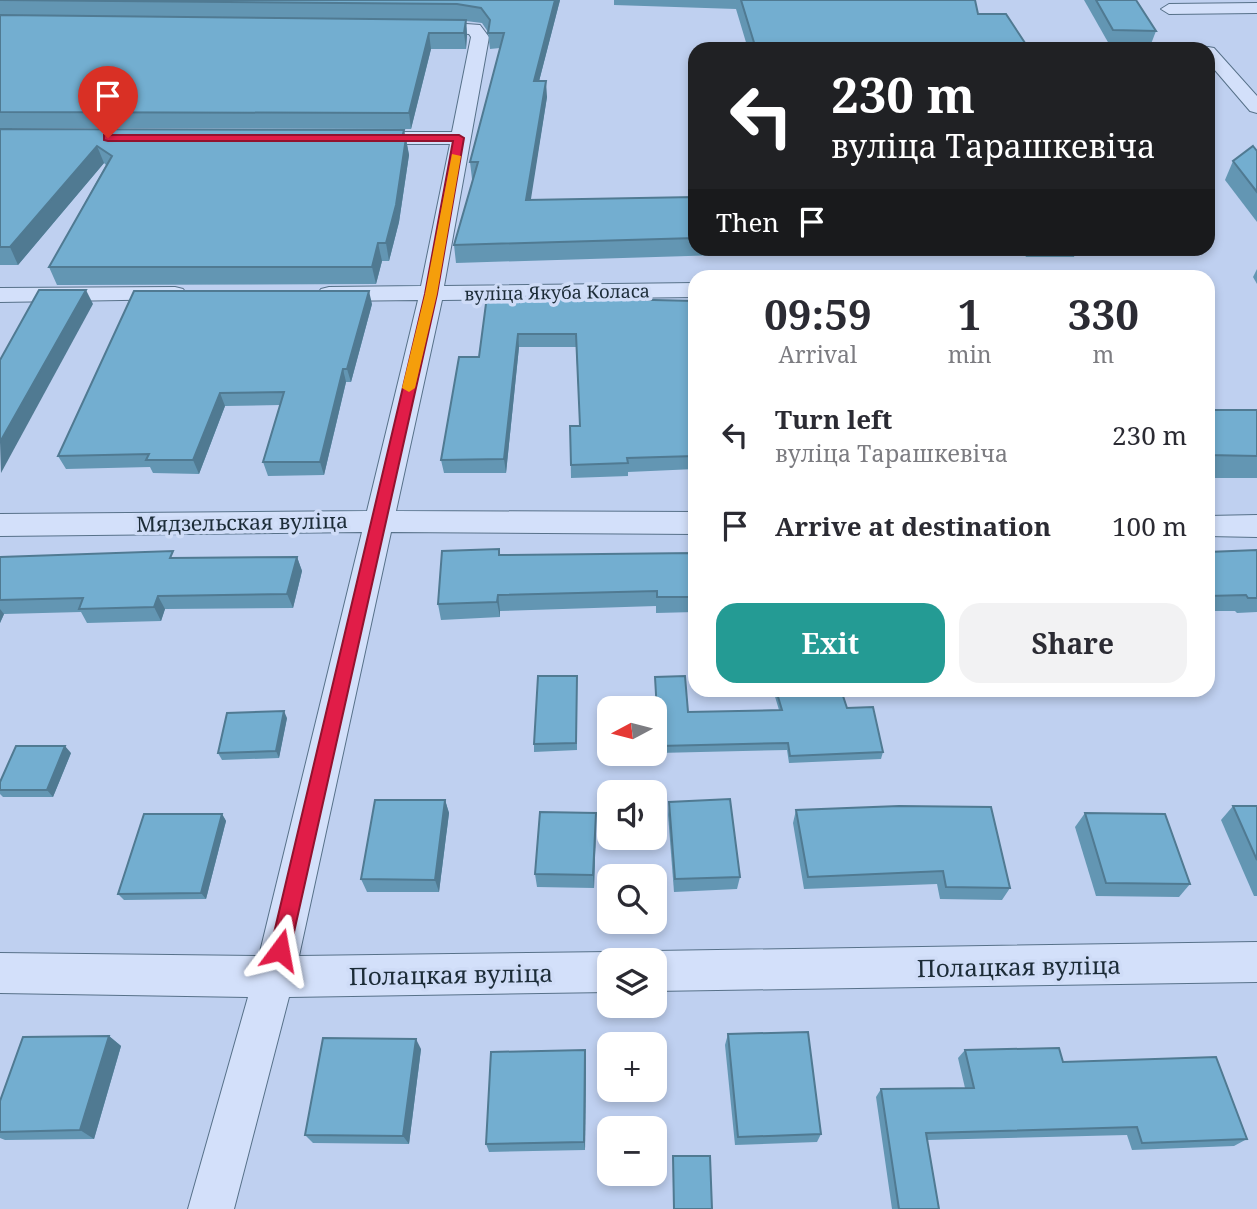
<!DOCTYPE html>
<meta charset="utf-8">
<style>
body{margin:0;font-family:"Noto Serif",serif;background:#f2f2f3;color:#2b2b33;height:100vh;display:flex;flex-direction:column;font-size:26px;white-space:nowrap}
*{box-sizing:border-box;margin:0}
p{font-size:23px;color:#7c7c81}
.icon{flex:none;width:38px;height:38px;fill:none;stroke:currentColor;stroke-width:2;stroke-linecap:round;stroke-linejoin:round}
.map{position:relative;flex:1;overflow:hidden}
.panel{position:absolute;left:688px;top:270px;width:527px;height:427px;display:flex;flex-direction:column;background:#fff;border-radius:21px;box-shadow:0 4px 10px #0003}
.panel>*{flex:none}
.guide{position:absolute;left:688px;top:42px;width:527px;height:214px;border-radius:21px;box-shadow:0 4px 10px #0003;background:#202124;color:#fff;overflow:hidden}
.needle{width:46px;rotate:263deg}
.fabs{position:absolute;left:597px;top:696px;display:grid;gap:14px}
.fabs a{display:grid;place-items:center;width:70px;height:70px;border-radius:14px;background:#fff;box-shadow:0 4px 10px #0003;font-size:35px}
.pin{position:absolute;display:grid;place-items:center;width:60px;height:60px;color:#fff;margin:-72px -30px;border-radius:50% 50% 50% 0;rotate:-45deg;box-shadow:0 0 7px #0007}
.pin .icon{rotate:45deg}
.me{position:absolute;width:77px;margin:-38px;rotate:13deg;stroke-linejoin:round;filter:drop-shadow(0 0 5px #0008)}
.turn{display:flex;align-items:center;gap:24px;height:147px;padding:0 28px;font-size:32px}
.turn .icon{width:91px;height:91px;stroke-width:2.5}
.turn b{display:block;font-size:49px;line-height:60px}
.then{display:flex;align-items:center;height:66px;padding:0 28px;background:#0003;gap:14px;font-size:26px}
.eta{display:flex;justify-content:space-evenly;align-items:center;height:119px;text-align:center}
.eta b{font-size:42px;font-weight:700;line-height:49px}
.primary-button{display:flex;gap:14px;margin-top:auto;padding:14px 28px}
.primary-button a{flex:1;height:80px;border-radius:21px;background:#249b94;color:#fff;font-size:28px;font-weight:700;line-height:80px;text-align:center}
.primary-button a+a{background:#f2f2f3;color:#2b2b33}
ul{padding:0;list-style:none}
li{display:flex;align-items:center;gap:21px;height:91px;padding:0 28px}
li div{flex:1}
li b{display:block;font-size:26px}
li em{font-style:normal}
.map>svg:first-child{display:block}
</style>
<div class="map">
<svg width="1257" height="1209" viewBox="0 0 1257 1209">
<rect width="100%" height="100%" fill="#bfd0f0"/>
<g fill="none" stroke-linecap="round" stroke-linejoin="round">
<defs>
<g id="street">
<path d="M 1257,3 L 1257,13 L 1169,14 L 1161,9 L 1169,4 Z"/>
<path d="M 425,21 L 480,25 L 489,37 L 444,286 L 695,283 L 695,297 L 442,300 L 396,511 L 695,512 L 695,534 L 391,532 L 299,956 L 609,952 L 625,961 L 609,961 L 609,992 L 289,997 L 234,1209 L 188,1209 L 248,997 L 0,993 L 0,953 L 259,956 L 362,532 L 0,536 L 0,514 L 367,511 L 418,300 L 329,301 L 321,299 L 317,294 L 321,289 L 329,287 L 421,286 L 450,144 L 365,144 L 358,142 L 355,138 L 358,134 L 365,132 L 452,132 L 471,37 L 469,34 L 419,30 L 417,26 Z"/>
<path d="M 1208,47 L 1214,48 L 1257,96 L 1257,113 L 1250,111 L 1208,62 L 1208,49 L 1201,49 Z"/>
<path d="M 175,287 L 183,289 L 187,294 L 183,299 L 0,302 L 0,288 Z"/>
<path d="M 1257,515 L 1257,537 L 1208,536 L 1208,516 Z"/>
<path d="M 1257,942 L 1257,982 L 654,991 L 654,961 L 638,961 L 640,957 L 654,951 Z"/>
</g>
</defs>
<use href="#street" stroke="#577189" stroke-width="2"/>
<use href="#street" fill="#d3e0fa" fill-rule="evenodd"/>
</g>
<g fill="#6396b3">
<path d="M 0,0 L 560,0 L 539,81 L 547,97 L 530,200 L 695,197 L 695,248 L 884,248 L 883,251 L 788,250 L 787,253 L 456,263 L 454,245 L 473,179 L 472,179 L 470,162 L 500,48 L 490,49 L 488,32 L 482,23 L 466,21 L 467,35 L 466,49 L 431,49 L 411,129 L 0,128 Z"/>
<path d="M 614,0 L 975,0 L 978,14 L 1029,49 L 748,49 L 736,9 L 614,5 Z"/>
<path d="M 1084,0 L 1136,0 L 1156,31 L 1151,44 L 1109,44 Z"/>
<path d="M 0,129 L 406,138 L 409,155 L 399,222 L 389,261 L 382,261 L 376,284 L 57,285 L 49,267 L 106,165 L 104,163 L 18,265 L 0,265 Z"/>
<path d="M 1257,151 L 1257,222 L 1225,180 L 1233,161 Z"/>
<path d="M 1021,248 L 1077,248 L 1074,257 L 1026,257 Z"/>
<path d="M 1257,269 L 1257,284 L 1253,277 Z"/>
<path d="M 487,296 L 695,301 L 695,469 L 628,472 L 628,476 L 571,478 L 570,426 L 580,426 L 576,347 L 519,347 L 506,473 L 444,473 L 441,460 L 479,357 Z"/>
<path d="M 372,304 L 351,382 L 346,382 L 324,475 L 268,476 L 263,462 L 280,405 L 225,406 L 199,474 L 153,473 L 150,467 L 66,469 L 58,456 Z"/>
<rect x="1208" y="410" width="49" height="68"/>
<path d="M 499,549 L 500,555 L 695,553 L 695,612 L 656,613 L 656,606 L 500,611 L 500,617 L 441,620 L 438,604 Z"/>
<path d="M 1257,550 L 1257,612 L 1237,613 L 1235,611 L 1208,611 L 1208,552 Z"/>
<path d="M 0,557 L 176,558 L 297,557 L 302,571 L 293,608 L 165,609 L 161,621 L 87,623 L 81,612 L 4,614 L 0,623 Z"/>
<path d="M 655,677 L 688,712 L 779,710 L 773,690 L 841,690 L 847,708 L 883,752 L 881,759 L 789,763 L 787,750 L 658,753 Z"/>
<path d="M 577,683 L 577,750 L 534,752 L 534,744 Z"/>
<path d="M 287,718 L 279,758 L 222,760 L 218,753 Z"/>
<path d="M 71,753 L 53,797 L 3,797 L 0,794 L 0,782 Z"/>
<path d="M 445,800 L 449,813 L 439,892 L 367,892 L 361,879 Z"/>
<path d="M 669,802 L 740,877 L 737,889 L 674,892 L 668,815 Z"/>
<path d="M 1233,806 L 1257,806 L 1257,896 L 1254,896 L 1221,820 Z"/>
<path d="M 796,810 L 1010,888 L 1002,900 L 940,899 L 937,884 L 804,889 L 793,823 Z"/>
<path d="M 596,813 L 596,827 L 594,888 L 537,887 L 535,874 Z"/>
<path d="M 1085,813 L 1190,884 L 1179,897 L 1096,896 L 1075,827 Z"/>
<path d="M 222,814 L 226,821 L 206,899 L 124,900 L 118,894 Z"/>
<path d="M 728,1034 L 821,1134 L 817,1142 L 735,1145 L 725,1045 Z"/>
<path d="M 109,1036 L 121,1046 L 94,1139 L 5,1140 L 0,1138 L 0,1101 Z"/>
<path d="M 421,1049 L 409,1144 L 313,1143 L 305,1135 Z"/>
<path d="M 585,1050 L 586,1060 L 585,1150 L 489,1152 L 486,1144 Z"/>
<path d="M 965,1050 L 1063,1062 L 1247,1139 L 1234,1146 L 1132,1150 L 1127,1135 L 927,1140 L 939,1209 L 892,1209 L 876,1097 L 881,1089 L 965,1088 L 958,1058 Z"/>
</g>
<g fill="#507a92">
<path d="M 555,0 L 560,0 L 535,97 L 534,81 Z"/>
<path d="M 466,20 L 467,35 L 466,49 L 464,33 Z"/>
<path d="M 429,33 L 431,49 L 411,129 L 409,113 Z"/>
<path d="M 546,81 L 547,97 L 528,218 L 526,200 Z"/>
<path d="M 404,130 L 409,155 L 399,222 L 389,261 L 386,243 Z"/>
<path d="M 97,146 L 104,163 L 18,265 L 10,247 Z"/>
<path d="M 378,243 L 382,261 L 376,284 L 372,267 Z"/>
<path d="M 86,290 L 93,304 L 1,473 L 0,442 Z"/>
<path d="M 369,291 L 372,304 L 351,382 L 347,369 Z"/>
<path d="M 518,334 L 519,347 L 506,473 L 504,459 Z"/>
<path d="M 343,369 L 346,382 L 324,475 L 320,462 Z"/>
<path d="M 220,393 L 225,406 L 199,474 L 193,460 Z"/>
<path d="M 297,557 L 302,571 L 293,608 L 287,594 Z"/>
<path d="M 498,595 L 500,611 L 500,617 L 497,602 Z"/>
<path d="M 158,596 L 165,609 L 161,621 L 154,607 Z"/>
<path d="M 0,609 L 4,614 L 0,623 Z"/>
<path d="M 284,711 L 287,718 L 279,758 L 276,751 Z"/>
<path d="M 65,746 L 71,753 L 53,797 L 47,790 Z"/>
<path d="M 445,800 L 449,813 L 439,892 L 435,880 Z"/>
<path d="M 596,813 L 596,827 L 594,888 L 593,875 Z"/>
<path d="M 222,814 L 226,821 L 206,899 L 201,893 Z"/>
<path d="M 109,1036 L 121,1046 L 94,1139 L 80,1130 Z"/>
<path d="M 416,1039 L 421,1049 L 409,1144 L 403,1136 Z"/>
<path d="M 585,1050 L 586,1060 L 585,1150 L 584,1142 Z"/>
</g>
<g fill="#73aed0" stroke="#507a92" stroke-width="2">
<path d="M 0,0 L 555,0 L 534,81 L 546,81 L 526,200 L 695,197 L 695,238 L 454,245 L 478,162 L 470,162 L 504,33 L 488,33 L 490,20 L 481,8 L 457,4 Z"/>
<path d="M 741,0 L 975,0 L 978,14 L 1006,14 L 1029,49 L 756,49 Z"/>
<path d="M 1096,0 L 1136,0 L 1156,31 L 1113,30 Z"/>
<path d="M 0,15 L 466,20 L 464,33 L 429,33 L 409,113 L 0,112 Z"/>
<path d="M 0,129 L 404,130 L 402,138 L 406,138 L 396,205 L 386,243 L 378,243 L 372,267 L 49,267 L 112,156 L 97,146 L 10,247 L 0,247 Z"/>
<path d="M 1253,146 L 1257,151 L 1257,192 L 1233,161 Z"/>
<path d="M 39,290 L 86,290 L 0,442 L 0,360 Z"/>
<path d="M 134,291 L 369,291 L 347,369 L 343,369 L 320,462 L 263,462 L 284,392 L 220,393 L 193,460 L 146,460 L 149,454 L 58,456 Z"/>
<path d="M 487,296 L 695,301 L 695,456 L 627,458 L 628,463 L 571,465 L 570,426 L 580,426 L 576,334 L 518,334 L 504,459 L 441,460 L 459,357 L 479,357 Z"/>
<path d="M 1208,410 L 1257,410 L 1257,456 L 1208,455 Z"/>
<path d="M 499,549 L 499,555 L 695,553 L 695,597 L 657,597 L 657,591 L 498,595 L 497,602 L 438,604 L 442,551 Z"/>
<path d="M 1257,550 L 1257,598 L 1248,598 L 1246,595 L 1208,596 L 1208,552 Z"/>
<path d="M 173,551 L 170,558 L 297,557 L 287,594 L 158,596 L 154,607 L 79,609 L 83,598 L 0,600 L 0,557 Z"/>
<path d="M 538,676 L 577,676 L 576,743 L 534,744 Z"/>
<path d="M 685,676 L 688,712 L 782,710 L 776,690 L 841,690 L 847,708 L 873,707 L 883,752 L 790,756 L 788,743 L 659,746 L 655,677 Z"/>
<path d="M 284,711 L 276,751 L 218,753 L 227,713 Z"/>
<path d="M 16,746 L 65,746 L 47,790 L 0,790 L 0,782 Z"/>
<path d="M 730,799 L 740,877 L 675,879 L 669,802 Z"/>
<path d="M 375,800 L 445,800 L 435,880 L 361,879 Z"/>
<path d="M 899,806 L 991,807 L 1010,888 L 946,887 L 943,871 L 808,877 L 796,810 Z"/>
<path d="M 1233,806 L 1257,806 L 1257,860 Z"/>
<path d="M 540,812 L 596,813 L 593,875 L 535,874 Z"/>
<path d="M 1085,813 L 1165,814 L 1190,884 L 1106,883 Z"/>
<path d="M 144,814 L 222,814 L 201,893 L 118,894 Z"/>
<path d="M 808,1032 L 821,1134 L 738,1137 L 728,1034 Z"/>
<path d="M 109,1036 L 80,1130 L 0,1132 L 0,1101 L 23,1037 Z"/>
<path d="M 323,1038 L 416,1039 L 403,1136 L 305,1135 Z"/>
<path d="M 1059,1048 L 1063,1062 L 1216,1057 L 1247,1139 L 1142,1143 L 1137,1127 L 926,1133 L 939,1209 L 899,1209 L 881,1089 L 974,1088 L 965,1050 Z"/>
<path d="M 585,1050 L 584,1142 L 486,1144 L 491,1052 Z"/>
<path d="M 673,1156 L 710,1156 L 712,1209 L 674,1209 Z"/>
</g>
<path fill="#e11d48" stroke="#92132f" stroke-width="2" d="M 104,135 L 459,135 L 464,138 L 437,294 L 290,950 L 287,957 L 280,960 L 273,957 L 270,950 L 425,294 L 453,141 L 108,141 L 104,140 Z"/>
<path fill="#f59e0b" d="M 452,154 L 461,156 L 437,294 L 415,388 L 409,392 L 402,388 L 425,294 Z"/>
<g text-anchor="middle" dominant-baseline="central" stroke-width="7" stroke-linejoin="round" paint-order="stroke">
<g font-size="18" fill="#1c2c38" stroke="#cfdcf7">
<text transform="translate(557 292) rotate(-1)">вуліца Якуба Коласа</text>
</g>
<g font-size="21" fill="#1c2c38" stroke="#cfdcf7">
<text transform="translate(242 522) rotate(-1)">Мядзельская вуліца</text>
</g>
<g font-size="24" fill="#1c2c38" stroke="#cfdcf7">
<text transform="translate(1019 966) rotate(-1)">Полацкая вуліца</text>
<text transform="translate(451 974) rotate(-1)">Полацкая вуліца</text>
</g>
</g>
</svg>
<div class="fabs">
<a><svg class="needle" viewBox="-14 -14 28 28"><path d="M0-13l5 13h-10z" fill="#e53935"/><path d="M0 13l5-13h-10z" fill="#7c7c81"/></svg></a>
<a><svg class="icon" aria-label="sound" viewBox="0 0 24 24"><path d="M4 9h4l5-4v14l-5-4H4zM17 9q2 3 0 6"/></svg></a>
<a><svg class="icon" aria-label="search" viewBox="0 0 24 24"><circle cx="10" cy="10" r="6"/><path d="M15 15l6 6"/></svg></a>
<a><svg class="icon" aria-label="layers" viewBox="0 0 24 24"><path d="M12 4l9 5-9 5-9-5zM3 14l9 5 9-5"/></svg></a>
<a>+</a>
<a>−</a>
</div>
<div class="pin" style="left:108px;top:138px;background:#d93025"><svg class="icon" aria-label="arrive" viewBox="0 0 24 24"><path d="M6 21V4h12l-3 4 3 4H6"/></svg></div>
<svg class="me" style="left:280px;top:950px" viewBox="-20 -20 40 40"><path d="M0-17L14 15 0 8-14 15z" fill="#e11d48" stroke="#fff" stroke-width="4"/></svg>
<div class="guide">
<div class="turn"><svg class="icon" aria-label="left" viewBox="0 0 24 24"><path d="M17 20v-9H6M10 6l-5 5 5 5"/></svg><div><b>230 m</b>вуліца Тарашкевіча</div></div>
<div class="then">Then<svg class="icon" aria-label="arrive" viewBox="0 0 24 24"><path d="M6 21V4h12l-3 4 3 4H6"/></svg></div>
</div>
<section class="panel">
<div class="eta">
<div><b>09:59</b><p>Arrival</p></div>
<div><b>1</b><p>min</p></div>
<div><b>330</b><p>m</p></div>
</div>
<ul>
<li><svg class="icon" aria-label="left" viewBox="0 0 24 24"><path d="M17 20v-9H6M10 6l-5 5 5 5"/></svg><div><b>Turn left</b><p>вуліца Тарашкевіча</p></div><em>230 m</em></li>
<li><svg class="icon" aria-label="arrive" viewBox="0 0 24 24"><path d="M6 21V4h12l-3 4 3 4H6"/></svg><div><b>Arrive at destination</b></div><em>100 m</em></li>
</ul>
<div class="primary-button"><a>Exit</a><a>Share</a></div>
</section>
</div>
